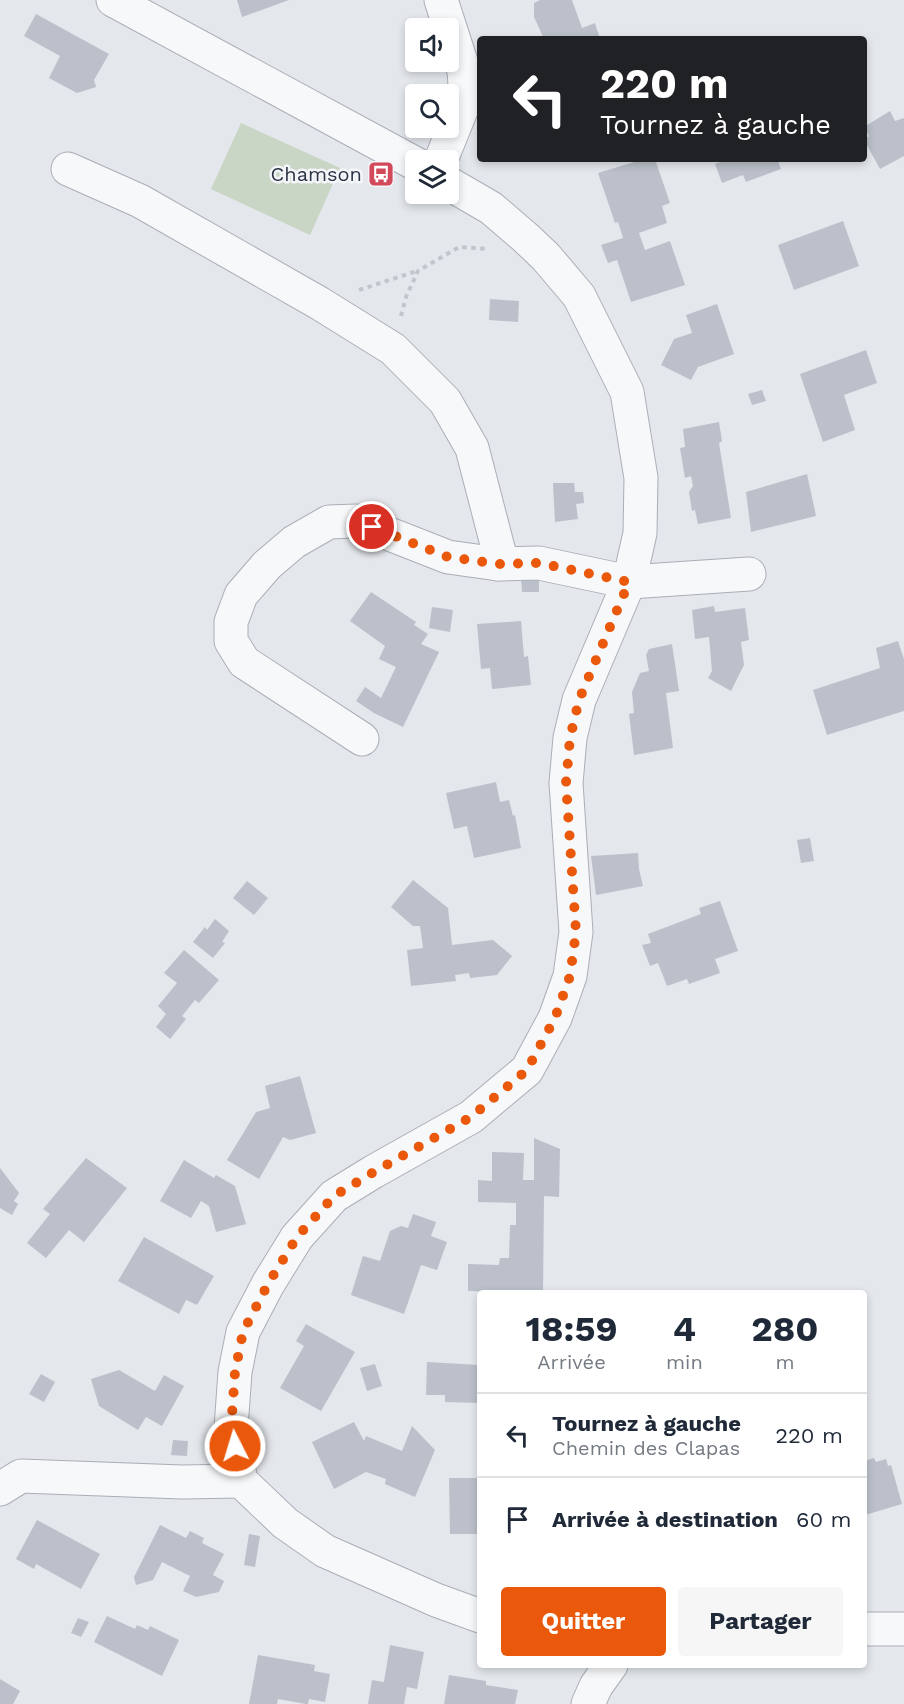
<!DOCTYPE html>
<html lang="fr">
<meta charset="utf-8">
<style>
body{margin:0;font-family:"Work Sans",sans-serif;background:#f6f6f7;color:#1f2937;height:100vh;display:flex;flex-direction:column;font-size:22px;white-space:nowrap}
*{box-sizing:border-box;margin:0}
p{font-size:20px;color:#747a83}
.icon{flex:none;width:33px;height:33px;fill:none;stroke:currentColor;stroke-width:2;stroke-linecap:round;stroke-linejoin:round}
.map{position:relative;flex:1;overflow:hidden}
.side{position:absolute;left:477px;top:1290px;width:390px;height:378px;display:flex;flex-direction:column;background:#fff;border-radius:6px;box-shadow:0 3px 9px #0003}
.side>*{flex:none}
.guide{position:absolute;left:477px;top:36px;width:390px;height:126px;border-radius:6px;box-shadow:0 3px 9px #0003;background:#202124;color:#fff;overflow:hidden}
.buttons{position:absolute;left:405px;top:18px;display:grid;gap:12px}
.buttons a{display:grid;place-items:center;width:54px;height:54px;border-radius:6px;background:#fff;box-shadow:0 3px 9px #0003;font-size:30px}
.pin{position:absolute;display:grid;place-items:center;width:51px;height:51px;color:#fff;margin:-26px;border:3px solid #fff;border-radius:50%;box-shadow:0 2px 6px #0007}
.me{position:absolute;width:66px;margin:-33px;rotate:355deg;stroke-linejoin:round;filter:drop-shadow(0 0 4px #0008)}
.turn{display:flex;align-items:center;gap:21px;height:126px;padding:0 24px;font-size:27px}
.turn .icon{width:78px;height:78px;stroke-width:2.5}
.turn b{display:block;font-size:42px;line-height:51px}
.eta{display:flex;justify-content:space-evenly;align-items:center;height:102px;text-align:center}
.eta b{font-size:36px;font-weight:700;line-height:42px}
.primary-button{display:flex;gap:12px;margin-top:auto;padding:12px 24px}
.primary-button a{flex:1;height:69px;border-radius:6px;background:#ea580c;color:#fff;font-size:24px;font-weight:700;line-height:69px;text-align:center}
.primary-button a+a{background:#f6f6f7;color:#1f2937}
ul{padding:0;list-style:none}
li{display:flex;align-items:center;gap:18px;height:84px;padding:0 24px;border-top:2px solid #e0e1e3}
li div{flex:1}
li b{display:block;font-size:22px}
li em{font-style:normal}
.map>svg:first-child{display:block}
</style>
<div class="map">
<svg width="904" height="1704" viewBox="0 0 904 1704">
<rect width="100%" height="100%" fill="#e4e7ec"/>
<path fill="#c9d6c5" d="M 241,123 L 340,168 L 310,235 L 211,189 Z"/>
<g fill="#bbc0ca">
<path d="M 237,0 L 289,0 L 242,17 Z"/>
<path d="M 540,0 L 572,0 L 582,28 L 595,23 L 600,39 L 544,39 L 534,17 L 534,3 Z"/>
<path d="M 36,14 L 109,54 L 94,80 L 96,87 L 77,93 L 49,78 L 60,56 L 24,36 Z"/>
<path d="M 890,111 L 895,121 L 904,118 L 904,156 L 880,169 L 864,140 L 869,136 L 864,127 Z"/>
<path d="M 644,159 L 655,159 L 670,203 L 662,206 L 667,223 L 639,233 L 645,250 L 670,241 L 685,285 L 631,302 L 617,260 L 608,263 L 601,245 L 623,238 L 618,222 L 615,223 L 598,173 Z"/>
<path d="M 730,159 L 777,159 L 781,169 L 746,182 L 743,175 L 722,183 L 715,164 Z"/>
<path d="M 843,221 L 859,266 L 794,290 L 778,245 Z"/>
<path d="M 490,299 L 519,301 L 518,322 L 489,320 Z"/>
<path d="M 717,304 L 734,354 L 698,367 L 691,380 L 661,365 L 674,339 L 692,333 L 686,315 Z"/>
<path d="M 866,350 L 877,383 L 844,395 L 855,430 L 823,442 L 800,374 Z"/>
<path d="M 762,390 L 766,401 L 752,405 L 748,394 Z"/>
<path d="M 719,422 L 722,441 L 719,443 L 731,518 L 698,524 L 695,510 L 692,511 L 689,492 L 693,486 L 691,476 L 685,478 L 680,448 L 685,447 L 683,429 Z"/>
<path d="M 807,474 L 816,516 L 751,532 L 746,492 Z"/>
<path d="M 553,483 L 574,483 L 575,492 L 583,492 L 584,503 L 576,504 L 578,519 L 555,522 Z"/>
<path d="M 521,574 L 539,575 L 539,592 L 522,592 Z"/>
<path d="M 371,592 L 416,622 L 414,625 L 428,634 L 421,644 L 439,652 L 403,727 L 374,713 L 356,701 L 365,687 L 381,698 L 396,667 L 379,659 L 385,646 L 350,621 Z"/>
<path d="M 714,606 L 715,612 L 745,608 L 749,640 L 741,642 L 744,665 L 731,691 L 708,678 L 712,671 L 709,637 L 695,639 L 692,610 Z"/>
<path d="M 432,607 L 453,610 L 450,632 L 429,628 Z"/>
<path d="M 521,621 L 524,657 L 528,656 L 531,685 L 492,689 L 490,668 L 481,669 L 477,624 Z"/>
<path d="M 898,641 L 904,659 L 904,711 L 827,735 L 813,690 L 880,668 L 876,648 Z"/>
<path d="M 672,644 L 679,691 L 666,693 L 673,748 L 634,755 L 629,714 L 634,713 L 632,692 L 640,673 L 649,671 L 646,655 L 649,649 Z"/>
<path d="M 496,782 L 500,802 L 509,800 L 513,816 L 515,815 L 521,848 L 474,858 L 467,826 L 454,829 L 446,793 Z"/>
<path d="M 810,838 L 814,861 L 801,863 L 797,840 Z"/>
<path d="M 638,853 L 639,869 L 643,886 L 596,895 L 591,856 Z"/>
<path d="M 413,880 L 448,908 L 452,945 L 493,940 L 512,956 L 497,975 L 470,978 L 469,973 L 455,975 L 456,981 L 411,986 L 407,950 L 423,948 L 420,926 L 413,926 L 391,907 Z"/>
<path d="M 247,881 L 268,898 L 254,915 L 233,898 Z"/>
<path d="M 720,901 L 738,951 L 715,959 L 720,973 L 689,984 L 687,979 L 667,986 L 658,963 L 650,966 L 642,945 L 651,943 L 648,934 L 701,914 L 699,908 Z"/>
<path d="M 215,919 L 229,931 L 222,942 L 225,943 L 213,958 L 193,942 L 205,927 L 207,930 Z"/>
<path d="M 184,950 L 219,980 L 199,1003 L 195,1000 L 182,1016 L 186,1019 L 170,1039 L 156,1027 L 166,1014 L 158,1006 L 177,983 L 164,973 Z"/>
<path d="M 300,1076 L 316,1133 L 290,1140 L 283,1137 L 259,1179 L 227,1160 L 256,1112 L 270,1108 L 265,1086 Z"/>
<path d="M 534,1138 L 560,1149 L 559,1197 L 544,1196 L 543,1293 L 468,1291 L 468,1264 L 499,1265 L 500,1258 L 509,1258 L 510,1225 L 516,1225 L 516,1203 L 478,1202 L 478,1180 L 492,1181 L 492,1152 L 524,1153 L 523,1180 L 534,1180 Z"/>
<path d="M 86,1158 L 127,1188 L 84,1242 L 69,1230 L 46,1258 L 27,1243 L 50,1214 L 43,1209 Z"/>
<path d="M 184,1160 L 214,1178 L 216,1175 L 235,1186 L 246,1224 L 216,1232 L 209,1206 L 201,1201 L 191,1218 L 160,1201 Z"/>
<path d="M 0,1168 L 19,1193 L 14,1201 L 18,1204 L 12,1215 L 0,1208 Z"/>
<path d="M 413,1214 L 436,1222 L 431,1236 L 447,1242 L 437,1270 L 421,1265 L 404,1314 L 351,1295 L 363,1256 L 380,1261 L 390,1231 L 401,1226 L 408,1228 Z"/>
<path d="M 144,1237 L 214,1276 L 197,1305 L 186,1300 L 179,1314 L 118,1281 Z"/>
<path d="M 306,1324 L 355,1352 L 321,1411 L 280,1388 L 304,1346 L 296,1341 Z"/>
<path d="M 427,1362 L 480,1365 L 480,1403 L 445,1402 L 445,1395 L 426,1395 Z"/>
<path d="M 375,1364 L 382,1386 L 367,1391 L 360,1368 Z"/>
<path d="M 119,1370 L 155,1391 L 164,1375 L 184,1386 L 162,1426 L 146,1417 L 138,1430 L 99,1406 L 91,1379 Z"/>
<path d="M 41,1374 L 55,1382 L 44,1402 L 29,1394 Z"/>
<path d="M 354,1422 L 364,1441 L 366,1436 L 402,1451 L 412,1426 L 435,1450 L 415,1497 L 385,1484 L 386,1479 L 366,1472 L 334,1489 L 312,1442 Z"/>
<path d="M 173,1440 L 188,1441 L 187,1456 L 171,1455 Z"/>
<path d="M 874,1458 L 876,1462 L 886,1459 L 888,1466 L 891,1465 L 902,1504 L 865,1515 L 864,1461 Z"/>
<path d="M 449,1478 L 480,1478 L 480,1534 L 450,1534 Z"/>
<path d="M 37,1520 L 100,1554 L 81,1589 L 36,1564 L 34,1569 L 16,1559 Z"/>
<path d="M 160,1525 L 186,1538 L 190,1531 L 204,1538 L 202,1543 L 224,1554 L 213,1575 L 224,1581 L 219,1592 L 196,1597 L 183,1591 L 190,1576 L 162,1562 L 153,1580 L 136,1585 L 134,1577 Z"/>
<path d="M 249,1534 L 260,1536 L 255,1567 L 244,1565 Z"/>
<path d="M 107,1616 L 135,1629 L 137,1625 L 148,1630 L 150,1626 L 179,1640 L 162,1676 L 94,1642 Z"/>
<path d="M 78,1618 L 89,1622 L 81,1637 L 71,1633 Z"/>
<path d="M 390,1645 L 424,1652 L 417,1689 L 407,1687 L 404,1704 L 368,1704 L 372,1680 L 384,1682 Z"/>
<path d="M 258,1655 L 315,1665 L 314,1671 L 330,1674 L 325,1702 L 309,1699 L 308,1704 L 306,1704 L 278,1699 L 277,1704 L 249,1704 Z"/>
<path d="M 449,1675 L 486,1681 L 486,1685 L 518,1690 L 515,1704 L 444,1704 Z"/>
<path d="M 0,1679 L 20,1691 L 13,1704 L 0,1704 Z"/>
</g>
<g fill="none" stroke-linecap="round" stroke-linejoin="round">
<defs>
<g id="minor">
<path d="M 113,0 L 416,164"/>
<path d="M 441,0 L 464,71 L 466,98 L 441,160"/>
<path d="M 68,169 L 140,201 L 319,303 L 393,349 L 445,401 L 472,448 L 499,552 L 498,564"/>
<path d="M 448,183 L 491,208 L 526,238 L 546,257 L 579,296 L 627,392 L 641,478 L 640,533 L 629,582 L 579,700 L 570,738 L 566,783 L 576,932 L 570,976 L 555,1018 L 527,1070 L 471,1117 L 373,1172 L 334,1196 L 297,1237 L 268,1284 L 243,1332 L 235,1372 L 231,1428 L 241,1481 L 285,1523 L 325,1551 L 436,1600 L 480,1616"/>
<path d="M 362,739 L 244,662 L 231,641 L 231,622 L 241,595 L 267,565 L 294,542 L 329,522 L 356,521 L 448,557 L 498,564 L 539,563 L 629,582 L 749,574"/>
<path d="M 0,1489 L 21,1476 L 182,1482 L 241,1481"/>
<path d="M 864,1629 L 904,1629"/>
<path d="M 588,1704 L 596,1686 L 611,1665"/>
</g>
</defs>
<use href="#minor" stroke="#a9aeb7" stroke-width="35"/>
<g stroke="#c2c5cb" stroke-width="4" stroke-dasharray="4.5 4.5" stroke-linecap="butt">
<path d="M 359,290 L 417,271"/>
<path d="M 401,316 L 406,297 L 418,271 L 459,247 L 487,249"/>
</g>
<use href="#minor" stroke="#f7f8fa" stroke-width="33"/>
</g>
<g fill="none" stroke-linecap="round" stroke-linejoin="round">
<path stroke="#ea580c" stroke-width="10" stroke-dasharray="0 18" d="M 235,1446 L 231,1428 L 235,1372 L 243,1332 L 268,1284 L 297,1237 L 334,1196 L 374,1172 L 471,1117 L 527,1070 L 555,1018 L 570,976 L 576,932 L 566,783 L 570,738 L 579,700 L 629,582 L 539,563 L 498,564 L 448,557 L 372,527"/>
</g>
<defs>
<symbol id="bus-square" viewBox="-11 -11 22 22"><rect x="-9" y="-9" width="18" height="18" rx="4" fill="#d1495b" stroke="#f4f6f9"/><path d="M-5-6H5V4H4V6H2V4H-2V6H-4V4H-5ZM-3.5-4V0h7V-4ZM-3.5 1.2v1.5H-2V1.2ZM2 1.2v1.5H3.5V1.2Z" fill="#fff"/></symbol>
</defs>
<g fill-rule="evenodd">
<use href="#bus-square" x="366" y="159" width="30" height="30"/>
</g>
<g text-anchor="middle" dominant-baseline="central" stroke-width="5" stroke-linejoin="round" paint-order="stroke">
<g font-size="20" fill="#2b3445" stroke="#f4f6f9" text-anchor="end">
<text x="362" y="174">Chamson</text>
</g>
</g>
</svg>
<div class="buttons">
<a><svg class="icon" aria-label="sound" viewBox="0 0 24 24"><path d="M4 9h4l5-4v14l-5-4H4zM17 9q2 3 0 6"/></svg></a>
<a><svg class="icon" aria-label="search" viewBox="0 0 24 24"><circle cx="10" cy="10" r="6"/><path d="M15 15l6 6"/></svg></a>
<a><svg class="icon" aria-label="layers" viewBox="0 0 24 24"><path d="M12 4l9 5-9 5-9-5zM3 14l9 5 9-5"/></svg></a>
</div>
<div class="pin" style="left:372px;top:527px;background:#d93025"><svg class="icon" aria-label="arrive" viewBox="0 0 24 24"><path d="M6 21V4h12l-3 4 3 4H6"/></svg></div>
<svg class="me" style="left:235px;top:1446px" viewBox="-20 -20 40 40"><circle r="17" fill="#ea580c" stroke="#fff" stroke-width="3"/><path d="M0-11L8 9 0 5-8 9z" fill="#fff"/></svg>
<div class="guide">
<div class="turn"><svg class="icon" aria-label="left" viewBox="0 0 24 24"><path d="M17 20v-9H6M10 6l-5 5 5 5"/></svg><div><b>220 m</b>Tournez à gauche</div></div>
</div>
<section class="side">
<div class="eta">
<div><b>18:59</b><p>Arrivée</p></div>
<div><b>4</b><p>min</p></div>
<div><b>280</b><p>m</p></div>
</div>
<ul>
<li><svg class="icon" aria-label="left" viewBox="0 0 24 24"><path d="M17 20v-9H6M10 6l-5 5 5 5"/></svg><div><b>Tournez à gauche</b><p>Chemin des Clapas</p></div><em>220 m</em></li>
<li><svg class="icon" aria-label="arrive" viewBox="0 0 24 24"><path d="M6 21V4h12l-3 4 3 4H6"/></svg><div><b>Arrivée à destination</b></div><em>60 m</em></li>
</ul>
<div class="primary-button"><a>Quitter</a><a>Partager</a></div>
</section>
</div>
